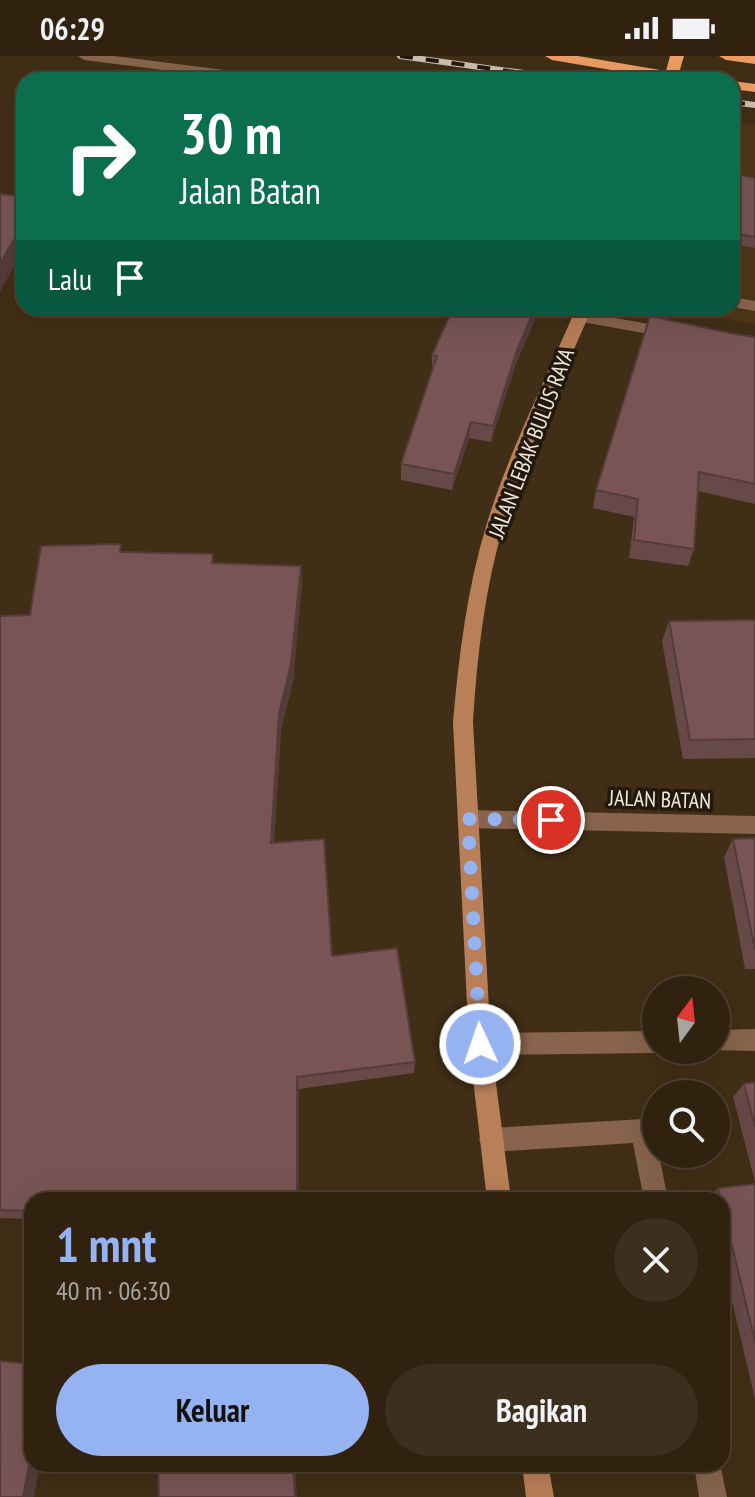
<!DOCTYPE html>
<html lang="id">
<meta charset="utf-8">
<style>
body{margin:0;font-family:"PT Sans Narrow",sans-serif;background:#3d2f1e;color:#f1f3f6;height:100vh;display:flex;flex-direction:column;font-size:30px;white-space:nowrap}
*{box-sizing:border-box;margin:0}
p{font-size:26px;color:#a8a49f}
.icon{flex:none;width:44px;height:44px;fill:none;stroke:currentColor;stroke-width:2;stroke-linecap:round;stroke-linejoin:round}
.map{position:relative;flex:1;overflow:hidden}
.side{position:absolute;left:24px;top:1136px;width:706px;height:280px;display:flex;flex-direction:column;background:#312210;border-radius:24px;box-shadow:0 8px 32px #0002,0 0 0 2px #4c3f30}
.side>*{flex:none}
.banner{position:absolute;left:16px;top:16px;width:724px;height:244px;border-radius:24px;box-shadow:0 8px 32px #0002,0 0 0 2px #4c3f30;background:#0b6e4f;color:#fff;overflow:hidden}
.needle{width:52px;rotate:15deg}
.tools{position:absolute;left:642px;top:920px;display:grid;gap:16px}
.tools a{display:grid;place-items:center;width:88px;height:88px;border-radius:50%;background:#312210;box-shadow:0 8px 32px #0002,0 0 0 2px #4c3f30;font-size:40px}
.pin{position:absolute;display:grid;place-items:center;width:68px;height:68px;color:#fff;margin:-34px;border:4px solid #fff;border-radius:50%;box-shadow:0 2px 8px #0007}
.me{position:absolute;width:88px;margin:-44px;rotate:357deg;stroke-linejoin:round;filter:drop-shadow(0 0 6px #0008)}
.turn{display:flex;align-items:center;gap:28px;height:168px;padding:0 32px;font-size:36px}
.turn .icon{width:104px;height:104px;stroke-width:2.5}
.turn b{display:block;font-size:56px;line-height:68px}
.then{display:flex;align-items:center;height:76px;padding:0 32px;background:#0003;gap:16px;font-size:30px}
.round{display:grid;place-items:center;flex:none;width:84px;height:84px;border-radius:42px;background:#3d2f1e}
.headline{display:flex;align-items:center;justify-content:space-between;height:136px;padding:0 32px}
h1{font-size:48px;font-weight:600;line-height:60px;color:#95b2f1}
.action{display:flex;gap:16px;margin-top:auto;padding:16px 32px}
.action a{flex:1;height:92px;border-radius:48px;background:#95b2f1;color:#111;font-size:32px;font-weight:600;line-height:92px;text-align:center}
.action a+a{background:#3d2f1e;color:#f1f3f6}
.status{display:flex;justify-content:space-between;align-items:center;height:56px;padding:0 40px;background:#312210;direction:ltr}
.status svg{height:22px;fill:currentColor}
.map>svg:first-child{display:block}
</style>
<div class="status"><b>06:29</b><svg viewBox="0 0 49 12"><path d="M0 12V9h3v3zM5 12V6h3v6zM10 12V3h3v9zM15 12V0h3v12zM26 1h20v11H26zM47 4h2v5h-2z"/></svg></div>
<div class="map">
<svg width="755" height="1441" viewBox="0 0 755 1441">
<rect width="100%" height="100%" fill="#412e16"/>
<path fill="#4e3517" d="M 755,68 L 755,268 L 668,254 L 732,252 L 732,69 Z"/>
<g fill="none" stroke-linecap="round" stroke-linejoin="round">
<g fill="#88644c" fill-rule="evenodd">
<path d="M 78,0 L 114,0 L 272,20 L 279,24 L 242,24 L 84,4 Z"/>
<path d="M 732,241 L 755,245 L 755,255 L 732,251 Z"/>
<path d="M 643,1063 L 651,1067 L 656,1081 L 656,1098 L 659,1098 L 668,1144 L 644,1144 L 633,1087 L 491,1096 L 483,1092 L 479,1084 L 483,1076 L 491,1072 Z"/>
<path d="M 694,1408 L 720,1408 L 727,1441 L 699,1441 Z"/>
</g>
<g fill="#88644c" fill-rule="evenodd">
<path d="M 581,256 L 672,272 L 680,277 L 672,282 L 576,265 L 573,261 Z"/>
<path d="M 468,754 L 755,760 L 755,778 L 468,772 L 461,769 L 458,763 L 461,757 Z"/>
<path d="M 755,973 L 755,995 L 711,994 L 716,994 L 716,974 Z"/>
<path d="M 656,975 L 656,994 L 663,994 L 656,997 L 480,999 L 472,996 L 469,988 L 472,980 L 480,977 Z"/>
</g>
<g fill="#b87f58" fill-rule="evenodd">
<path d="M 610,8 L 620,8 L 624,24 L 610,24 Z"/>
<path d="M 576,252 L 592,252 C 562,323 526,394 504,467 C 485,532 477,599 473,666 L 491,988 L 511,1144 L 487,1144 L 469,988 L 453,666 C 459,599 467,532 487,467 C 510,393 546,323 576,252 Z"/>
<path d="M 522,1408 L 548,1408 L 554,1441 L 526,1441 Z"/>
</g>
<g fill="#ed9d64" fill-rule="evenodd">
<path d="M 545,0 L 578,0 L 666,15 L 670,0 L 684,0 L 679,17 L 704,24 L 670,24 L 552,4 Z"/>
<path d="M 719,0 L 755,0 L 755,8 L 726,4 Z"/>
<path d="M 732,25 L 755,28 L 755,36 L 732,33 Z"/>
</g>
<defs>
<g id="rail">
<path d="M 400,0 L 574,24"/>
<path d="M 732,46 L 755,49"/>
</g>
</defs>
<use href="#rail" stroke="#cdbfaf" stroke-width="6"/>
<use href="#rail" stroke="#21180e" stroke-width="4" stroke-dasharray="13" stroke-linecap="butt"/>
</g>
<g fill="#674948">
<path d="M 755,122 L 755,192 L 732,188 L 732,156 Z"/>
<path d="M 450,252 L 540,252 L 515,310 L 491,386 L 469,382 L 452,434 L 401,424 L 401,408 L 432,315 L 432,299 L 449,261 Z"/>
<path d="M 734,278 L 755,281 L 755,448 L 698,435 L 694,493 L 688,510 L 629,502 L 634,461 L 593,452 L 596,434 Z"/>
<path d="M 123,496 L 215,507 L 301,510 L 302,528 L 293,625 L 281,674 L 274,787 L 332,900 L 415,1006 L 414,1017 L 299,1033 L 32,1144 L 32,1163 L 0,1162 L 0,560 L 30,559 Z"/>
<path d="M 755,564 L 755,702 L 683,703 L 662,585 L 669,565 Z"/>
<path d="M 755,782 L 755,913 L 745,913 L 724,801 L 733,783 Z"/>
<path d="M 755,1026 L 755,1126 L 733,1041 L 744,1028 Z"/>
<path d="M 755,1128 L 755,1343 L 722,1203 L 722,1144 L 708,1144 L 708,1143 L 718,1132 Z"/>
</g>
<g fill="#543c3b">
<path d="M 24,166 L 24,193 L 0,236 L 0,208 Z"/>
<path d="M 535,252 L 540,252 L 515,310 L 491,386 L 493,370 L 517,294 Z"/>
<path d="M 471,366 L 469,382 L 452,434 L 454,418 Z"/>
<path d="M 301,510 L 302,528 L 293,625 L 281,674 L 273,802 L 271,787 L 279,658 Z"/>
<path d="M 297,1021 L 299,1033 L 299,1144 L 297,1144 Z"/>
<path d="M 32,1393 L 32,1408 L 40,1408 L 34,1441 L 23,1441 Z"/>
<path d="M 293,1408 L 295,1408 L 297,1441 L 295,1441 Z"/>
</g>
<g fill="#785554" stroke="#543c3b" stroke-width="2">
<path d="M 741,119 L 755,122 L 755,181 L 732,177 L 732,157 Z"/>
<path d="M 0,138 L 24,141 L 24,166 L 0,208 Z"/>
<path d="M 453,252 L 535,252 L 517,294 L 493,370 L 471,366 L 454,418 L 401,408 L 437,300 L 432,299 Z"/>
<path d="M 650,260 L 734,278 L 755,281 L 755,428 L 699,416 L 694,493 L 634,484 L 638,443 L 596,434 Z"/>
<path d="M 121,488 L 120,496 L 213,498 L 212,507 L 301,510 L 291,608 L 279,658 L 271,787 L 324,783 L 332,900 L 397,892 L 415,1006 L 297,1021 L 297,1144 L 32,1144 L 32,1155 L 0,1154 L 0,560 L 30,559 L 41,490 Z"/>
<path d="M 755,564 L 755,683 L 690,684 L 669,565 Z"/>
<path d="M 755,782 L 755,894 L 733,783 Z"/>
<path d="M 755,1026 L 755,1071 L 744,1028 Z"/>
<path d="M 755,1128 L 755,1285 L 718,1132 Z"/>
<path d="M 0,1305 L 32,1308 L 32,1393 L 23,1441 L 0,1441 Z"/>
<path d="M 158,1408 L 293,1408 L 295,1441 L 159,1441 Z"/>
</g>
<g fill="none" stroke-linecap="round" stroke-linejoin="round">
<path stroke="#95b2f1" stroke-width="14" stroke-dasharray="0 25.2" d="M 480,988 L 468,763 L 551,764"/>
</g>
<g text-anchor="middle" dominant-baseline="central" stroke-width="7" stroke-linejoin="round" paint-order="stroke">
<g font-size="22" fill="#f4e7d9" stroke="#21180e">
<text transform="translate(531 387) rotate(-69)">JALAN LEBAK BULUS RAYA</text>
<text transform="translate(660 743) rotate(2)">JALAN BATAN</text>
</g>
</g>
</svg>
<div class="tools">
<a><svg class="needle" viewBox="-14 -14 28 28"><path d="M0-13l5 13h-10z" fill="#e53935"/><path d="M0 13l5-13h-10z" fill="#a8a49f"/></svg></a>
<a><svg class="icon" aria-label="search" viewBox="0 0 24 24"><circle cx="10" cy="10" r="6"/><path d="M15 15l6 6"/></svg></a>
</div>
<div class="pin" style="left:551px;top:764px;background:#d93025"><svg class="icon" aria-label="arrive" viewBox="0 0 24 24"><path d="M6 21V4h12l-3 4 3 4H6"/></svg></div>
<svg class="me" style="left:480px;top:988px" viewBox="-20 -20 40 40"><circle r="17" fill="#95b2f1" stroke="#fff" stroke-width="3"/><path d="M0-11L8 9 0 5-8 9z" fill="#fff"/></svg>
<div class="banner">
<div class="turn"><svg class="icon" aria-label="right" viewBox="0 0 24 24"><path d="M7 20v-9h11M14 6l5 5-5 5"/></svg><div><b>30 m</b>Jalan Batan</div></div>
<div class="then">Lalu<svg class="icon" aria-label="arrive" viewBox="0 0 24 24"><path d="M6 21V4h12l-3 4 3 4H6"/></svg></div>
</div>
<section class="side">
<div class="headline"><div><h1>1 mnt</h1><p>40 m · 06:30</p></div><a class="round"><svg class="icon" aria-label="close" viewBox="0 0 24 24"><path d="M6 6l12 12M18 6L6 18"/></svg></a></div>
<div class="action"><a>Keluar</a><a>Bagikan</a></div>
</section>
</div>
